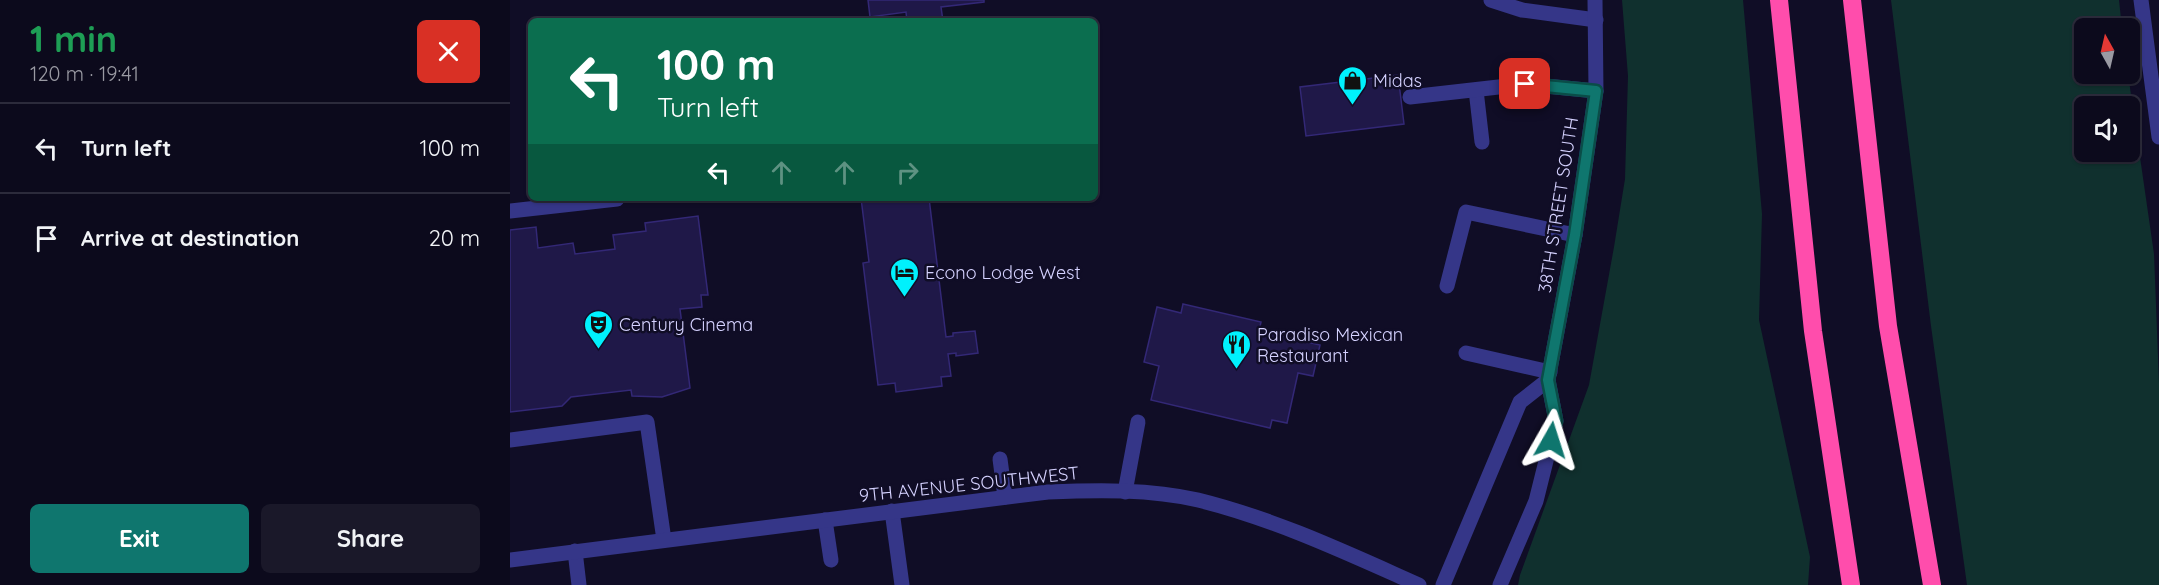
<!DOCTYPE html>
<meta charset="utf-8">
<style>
body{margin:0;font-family:Quicksand,sans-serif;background:#1a1829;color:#f1f3f6;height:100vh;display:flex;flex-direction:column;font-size:22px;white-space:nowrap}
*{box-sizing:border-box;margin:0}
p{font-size:20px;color:#9a9aa3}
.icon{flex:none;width:33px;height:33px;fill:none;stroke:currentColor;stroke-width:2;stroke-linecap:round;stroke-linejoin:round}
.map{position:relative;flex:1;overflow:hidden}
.sheet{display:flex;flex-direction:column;background:#0c0a1c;width:510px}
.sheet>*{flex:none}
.hud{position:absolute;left:18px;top:18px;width:570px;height:183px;border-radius:9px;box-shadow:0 2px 4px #0004,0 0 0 2px #2c2b3b;background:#0b6e4f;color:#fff;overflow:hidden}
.needle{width:39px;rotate:352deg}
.tools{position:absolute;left:1564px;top:18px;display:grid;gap:12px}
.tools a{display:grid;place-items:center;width:66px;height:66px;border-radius:9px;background:#0c0a1c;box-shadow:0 2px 4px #0004,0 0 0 2px #2c2b3b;font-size:30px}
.pin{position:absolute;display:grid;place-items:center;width:51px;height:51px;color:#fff;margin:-26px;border-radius:12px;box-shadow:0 3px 9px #0006}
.me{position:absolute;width:66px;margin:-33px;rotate:6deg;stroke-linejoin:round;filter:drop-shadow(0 0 4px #0008)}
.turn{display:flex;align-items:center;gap:21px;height:126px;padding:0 30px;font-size:27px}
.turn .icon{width:78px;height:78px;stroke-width:2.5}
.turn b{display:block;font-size:42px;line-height:51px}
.lanes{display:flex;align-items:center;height:57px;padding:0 30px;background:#0003;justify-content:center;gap:30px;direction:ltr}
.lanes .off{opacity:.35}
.round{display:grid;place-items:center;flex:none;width:63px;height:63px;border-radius:9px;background:#1a1829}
.summary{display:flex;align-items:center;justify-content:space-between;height:102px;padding:0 30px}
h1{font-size:36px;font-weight:700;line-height:45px;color:#1e9e55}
.button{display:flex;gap:12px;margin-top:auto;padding:12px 30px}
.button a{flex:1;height:69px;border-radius:9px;background:#0f766e;color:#fff;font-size:24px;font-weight:700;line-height:69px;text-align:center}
.button a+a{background:#1a1829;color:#f1f3f6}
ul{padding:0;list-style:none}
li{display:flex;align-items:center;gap:18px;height:90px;padding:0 30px;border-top:2px solid #2c2b3b}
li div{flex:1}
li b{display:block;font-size:22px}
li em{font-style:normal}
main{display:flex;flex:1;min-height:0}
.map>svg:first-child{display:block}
</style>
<main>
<section class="sheet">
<div class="summary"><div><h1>1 min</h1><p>120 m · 19:41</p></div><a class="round" style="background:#d93025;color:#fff"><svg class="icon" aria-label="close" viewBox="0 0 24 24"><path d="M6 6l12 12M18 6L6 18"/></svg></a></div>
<ul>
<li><svg class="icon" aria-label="left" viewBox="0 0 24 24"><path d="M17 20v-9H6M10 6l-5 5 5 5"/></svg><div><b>Turn left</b></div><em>100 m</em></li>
<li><svg class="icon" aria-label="arrive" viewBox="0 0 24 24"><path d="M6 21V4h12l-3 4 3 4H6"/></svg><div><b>Arrive at destination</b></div><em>20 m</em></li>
</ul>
<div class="button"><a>Exit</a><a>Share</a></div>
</section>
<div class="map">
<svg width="1649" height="585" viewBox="0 0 1649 585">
<rect width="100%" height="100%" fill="#100d26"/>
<g fill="#10302e" fill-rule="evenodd">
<path d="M 1112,0 L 1233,0 L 1252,214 L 1249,320 L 1300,557 L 1298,585 L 1008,585 L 1010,575 L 1079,385 L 1104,247 L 1115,179 L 1118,76 Z"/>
<path d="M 1381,0 L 1609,0 L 1612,28 L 1575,28 L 1575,74 L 1618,74 L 1644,254 L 1649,383 L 1649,585 L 1457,585 L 1421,326 ZM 1575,106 L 1620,106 L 1620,152 L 1575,152 Z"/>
</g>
<g fill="#1f1848" stroke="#332876" stroke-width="1.5">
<path d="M 358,0 L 474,0 L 474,2 L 431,7 L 433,21 L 397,21 L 396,12 L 360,17 Z"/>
<path d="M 888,75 L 894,124 L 796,136 L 790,87 Z"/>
<path d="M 351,198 L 419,198 L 436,337 L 443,336 L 443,333 L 465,331 L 468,353 L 446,356 L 446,353 L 438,354 L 441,376 L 431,377 L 432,386 L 386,392 L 385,383 L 368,385 L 353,263 L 359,262 Z"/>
<path d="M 188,216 L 198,295 L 191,295 L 192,307 L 170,309 L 180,388 L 152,397 L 122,396 L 121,390 L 61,397 L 52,406 L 0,412 L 0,230 L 26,227 L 28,248 L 63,243 L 65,254 L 105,249 L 103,235 L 136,231 L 135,223 Z"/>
<path d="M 673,304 L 751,322 L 749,331 L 810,345 L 803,376 L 788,373 L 777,423 L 762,420 L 760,428 L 641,400 L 649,366 L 634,362 L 647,307 L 671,313 Z"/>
</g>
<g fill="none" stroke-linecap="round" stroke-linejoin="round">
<g stroke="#353688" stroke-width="15">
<path d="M 981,0 L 1012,10 L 1086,20"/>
<path d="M 1631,0 L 1649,137"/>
<path d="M 966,90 L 972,142"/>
<path d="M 900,97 L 1015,84 L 1086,91"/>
<path d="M 0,211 L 107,199"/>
<path d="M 937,286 L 956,212 L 1065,235"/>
<path d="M 956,353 L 1040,372"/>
<path d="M 0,440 L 137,422 L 154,540"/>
<path d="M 490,459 L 495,497"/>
<path d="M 615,492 L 628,422"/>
<path d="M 382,511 L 392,585"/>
<path d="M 315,520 L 321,560"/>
<path d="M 65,551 L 69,585"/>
<path d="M 0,560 L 538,492 C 588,490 640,489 688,500 C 765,519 837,553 909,585"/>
<path d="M 933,585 L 1010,402 L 1038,380"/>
<path d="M 990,585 L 1026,501 L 1046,421 L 1038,380 L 1065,235 L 1086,91 L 1085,0"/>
</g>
<g stroke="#ff4dac" stroke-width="18">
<path d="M 1269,0 L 1303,331 L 1341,585"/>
<path d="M 1342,0 L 1378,326 L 1422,585"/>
</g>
</g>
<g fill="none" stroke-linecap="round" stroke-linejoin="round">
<defs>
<path id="route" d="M 1015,84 L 1086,91 L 1065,235 L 1038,380 L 1046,421 L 1041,440"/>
</defs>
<use href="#route" stroke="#0a4d48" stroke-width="15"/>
<use href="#route" stroke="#0f766e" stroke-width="10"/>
</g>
<defs>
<symbol id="shop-pin" viewBox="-11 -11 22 30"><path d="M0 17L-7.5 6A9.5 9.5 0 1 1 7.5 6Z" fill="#00f1fd" stroke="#100d26"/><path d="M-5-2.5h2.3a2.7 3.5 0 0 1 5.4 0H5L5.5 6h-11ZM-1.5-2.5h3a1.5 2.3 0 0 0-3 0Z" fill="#111"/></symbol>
<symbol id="hotel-pin" viewBox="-11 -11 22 30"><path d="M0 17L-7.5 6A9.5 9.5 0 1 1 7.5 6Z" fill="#00f1fd" stroke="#100d26"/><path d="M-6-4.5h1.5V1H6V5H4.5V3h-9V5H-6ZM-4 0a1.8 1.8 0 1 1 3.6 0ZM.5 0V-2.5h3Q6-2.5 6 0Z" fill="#111"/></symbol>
<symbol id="theatre-pin" viewBox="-11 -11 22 30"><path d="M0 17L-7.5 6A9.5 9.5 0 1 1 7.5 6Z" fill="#00f1fd" stroke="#100d26"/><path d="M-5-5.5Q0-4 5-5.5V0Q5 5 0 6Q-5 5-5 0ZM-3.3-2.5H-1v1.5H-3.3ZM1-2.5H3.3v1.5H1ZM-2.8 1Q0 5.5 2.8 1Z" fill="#111"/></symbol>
<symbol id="restaurant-pin" viewBox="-11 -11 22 30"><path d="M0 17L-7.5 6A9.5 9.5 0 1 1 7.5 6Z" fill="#00f1fd" stroke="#100d26"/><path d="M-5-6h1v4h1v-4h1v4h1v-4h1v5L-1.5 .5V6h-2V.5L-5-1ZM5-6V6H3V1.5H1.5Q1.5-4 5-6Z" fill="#111"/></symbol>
</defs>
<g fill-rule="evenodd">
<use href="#shop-pin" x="826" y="64" width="33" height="45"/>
<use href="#hotel-pin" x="378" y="256" width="33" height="45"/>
<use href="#theatre-pin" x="72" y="308" width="33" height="45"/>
<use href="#restaurant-pin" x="710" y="328" width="33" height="45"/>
</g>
<g text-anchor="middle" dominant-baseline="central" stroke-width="5" stroke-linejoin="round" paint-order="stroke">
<g font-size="18" fill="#d5d2ff" stroke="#100d26" text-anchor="start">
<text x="863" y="80">Midas</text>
<text x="415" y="272">Econo Lodge West</text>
<text x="109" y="324">Century Cinema</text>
<text x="747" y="334">Paradiso Mexican<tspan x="747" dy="21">Restaurant</tspan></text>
</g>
<g font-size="18" fill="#d5d2ff" stroke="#100d26">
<text transform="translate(1048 205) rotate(-81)">38TH STREET SOUTH</text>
<text transform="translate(459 484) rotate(-6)">9TH AVENUE SOUTHWEST</text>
</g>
</g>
</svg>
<div class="tools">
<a><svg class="needle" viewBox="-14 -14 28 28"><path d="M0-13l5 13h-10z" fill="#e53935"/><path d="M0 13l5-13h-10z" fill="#9a9aa3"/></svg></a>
<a><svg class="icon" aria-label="sound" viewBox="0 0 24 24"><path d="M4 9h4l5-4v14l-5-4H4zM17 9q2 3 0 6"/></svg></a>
</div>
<div class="pin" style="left:1015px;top:84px;background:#d93025"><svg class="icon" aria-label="arrive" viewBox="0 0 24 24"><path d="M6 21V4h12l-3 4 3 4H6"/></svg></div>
<svg class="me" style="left:1041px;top:440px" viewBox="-20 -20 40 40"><path d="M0-17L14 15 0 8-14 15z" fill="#0f766e" stroke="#fff" stroke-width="4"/></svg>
<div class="hud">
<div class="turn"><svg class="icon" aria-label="left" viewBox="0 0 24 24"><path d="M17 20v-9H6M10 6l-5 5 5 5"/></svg><div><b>100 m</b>Turn left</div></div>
<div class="lanes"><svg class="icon" aria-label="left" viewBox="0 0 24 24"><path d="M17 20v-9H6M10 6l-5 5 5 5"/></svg><svg class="icon off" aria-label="ahead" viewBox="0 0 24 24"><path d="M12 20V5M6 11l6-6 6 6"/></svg><svg class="icon off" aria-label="ahead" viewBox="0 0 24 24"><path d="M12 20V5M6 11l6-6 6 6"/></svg><svg class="icon off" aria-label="right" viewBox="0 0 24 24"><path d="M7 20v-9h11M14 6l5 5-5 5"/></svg></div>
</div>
</div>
</main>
